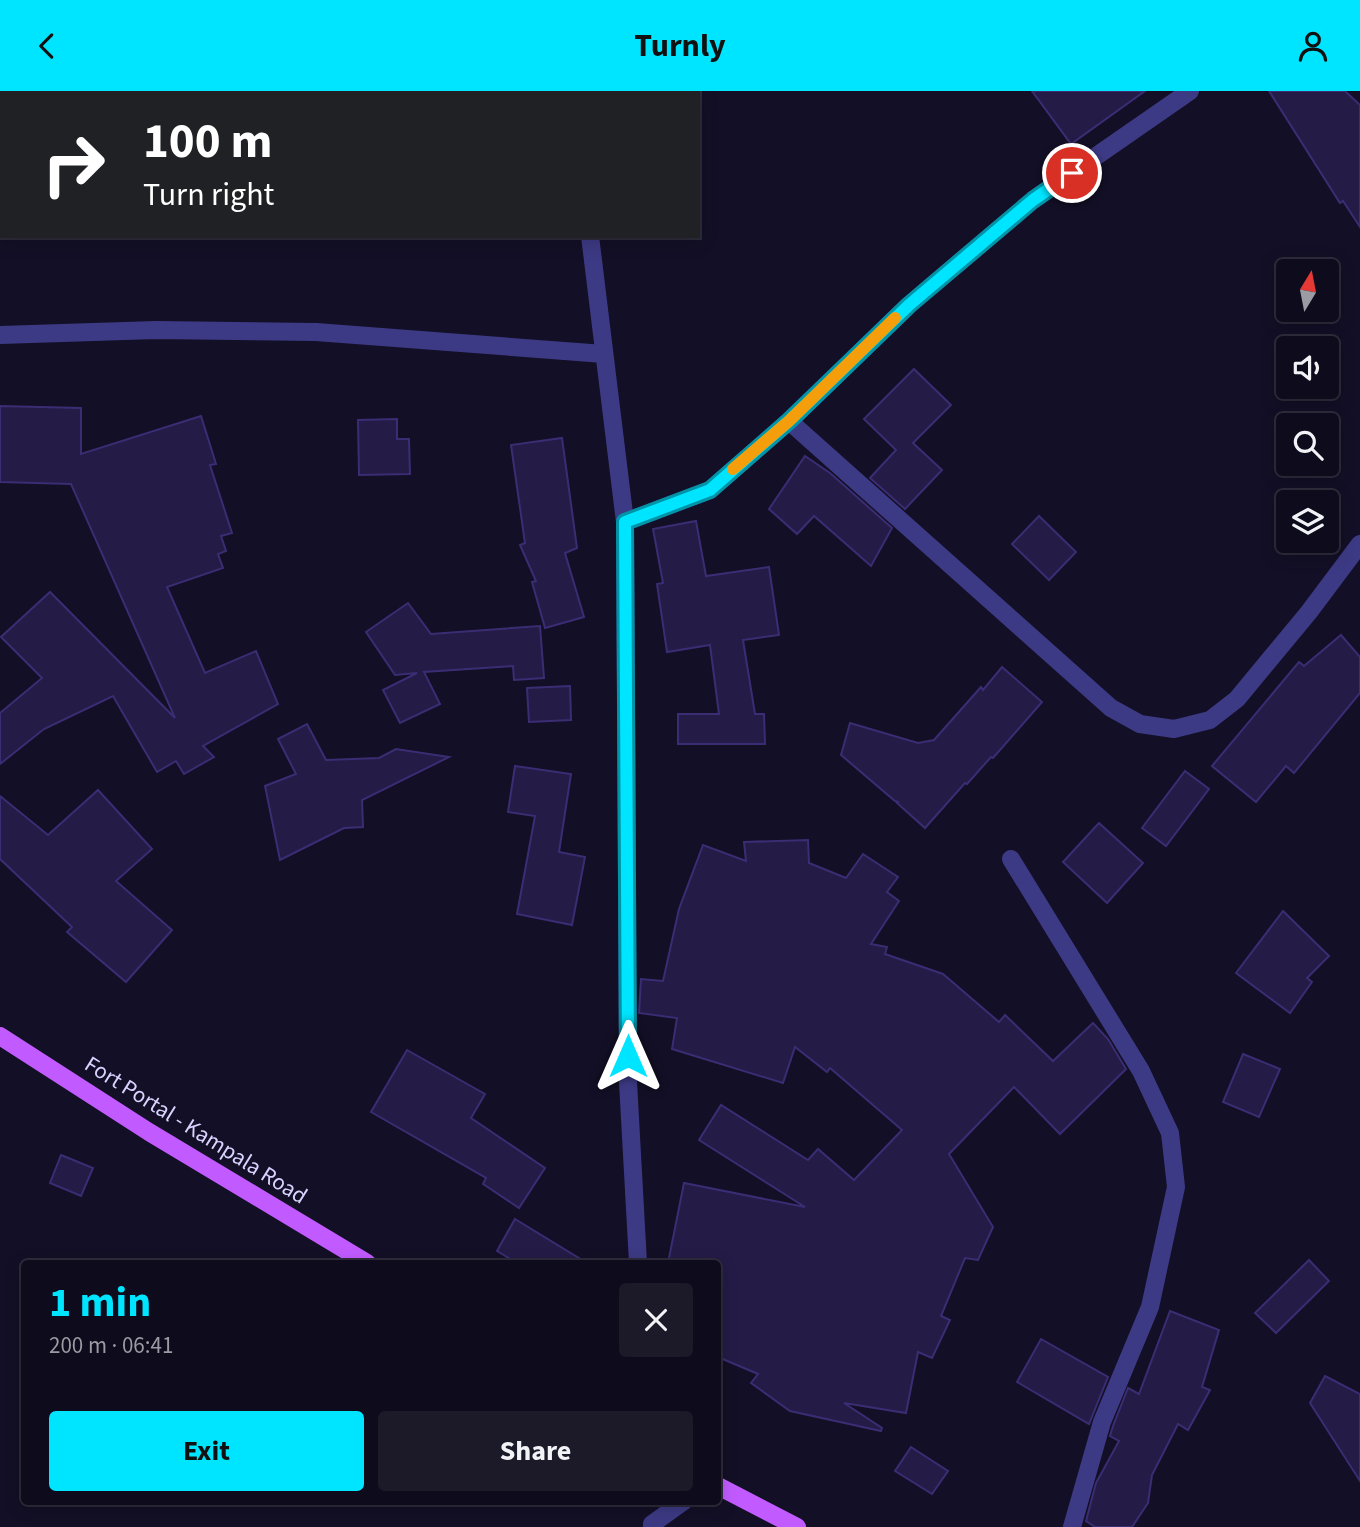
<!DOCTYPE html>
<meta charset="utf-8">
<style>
body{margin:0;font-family:"Source Sans 3",sans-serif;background:#1c1929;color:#f1f3f6;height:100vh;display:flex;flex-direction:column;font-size:26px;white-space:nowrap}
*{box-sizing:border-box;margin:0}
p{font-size:23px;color:#9b9ba3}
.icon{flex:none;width:38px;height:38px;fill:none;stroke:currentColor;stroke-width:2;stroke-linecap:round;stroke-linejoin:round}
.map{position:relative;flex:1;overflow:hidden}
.panel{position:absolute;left:21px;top:1169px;width:700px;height:245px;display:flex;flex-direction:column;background:#0e0b1c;border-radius:7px;box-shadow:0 4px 18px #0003,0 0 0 2px #2e2b3b}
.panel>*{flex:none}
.guide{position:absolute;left:0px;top:0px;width:700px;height:147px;box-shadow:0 4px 18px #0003,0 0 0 2px #2e2b3b;background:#202124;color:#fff;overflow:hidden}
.needle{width:46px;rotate:10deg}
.fabs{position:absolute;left:1276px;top:168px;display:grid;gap:14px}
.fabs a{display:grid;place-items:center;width:63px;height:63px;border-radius:7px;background:#0e0b1c;box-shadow:0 4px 18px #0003,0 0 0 2px #2e2b3b;font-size:35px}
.pin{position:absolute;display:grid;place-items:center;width:60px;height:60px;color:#fff;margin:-30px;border:4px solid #fff;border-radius:50%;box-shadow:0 2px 7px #0007}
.me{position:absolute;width:77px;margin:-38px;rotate:0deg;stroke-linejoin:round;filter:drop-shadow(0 0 5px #0008)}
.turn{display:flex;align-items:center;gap:24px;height:147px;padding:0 28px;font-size:32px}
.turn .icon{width:91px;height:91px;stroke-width:2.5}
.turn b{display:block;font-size:49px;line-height:60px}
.round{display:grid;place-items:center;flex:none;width:74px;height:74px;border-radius:7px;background:#1c1929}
.headline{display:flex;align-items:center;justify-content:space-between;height:119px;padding:0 28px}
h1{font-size:42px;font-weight:700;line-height:52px;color:#00e5ff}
.action{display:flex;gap:14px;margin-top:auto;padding:14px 28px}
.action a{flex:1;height:80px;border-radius:7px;background:#00e5ff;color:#111;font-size:28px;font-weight:700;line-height:80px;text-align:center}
.action a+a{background:#1c1929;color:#f1f3f6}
header{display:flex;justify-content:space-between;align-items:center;height:91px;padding:0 28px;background:#00e5ff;color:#111;font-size:32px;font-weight:700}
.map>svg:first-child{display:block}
</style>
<header><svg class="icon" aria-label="back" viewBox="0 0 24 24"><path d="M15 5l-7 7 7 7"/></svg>Turnly<svg class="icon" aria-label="person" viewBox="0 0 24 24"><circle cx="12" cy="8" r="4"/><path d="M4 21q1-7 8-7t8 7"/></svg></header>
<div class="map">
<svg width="1360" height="1436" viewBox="0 0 1360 1436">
<rect width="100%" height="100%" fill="#130f26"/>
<g fill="#241b47" stroke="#3b2d73" stroke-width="2">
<path d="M 1032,0 L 1145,0 L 1071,53 Z"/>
<path d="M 1269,0 L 1345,0 L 1360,14 L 1360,136 L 1343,110 L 1340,112 Z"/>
<path d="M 914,278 L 951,314 L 913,352 L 942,379 L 905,418 L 870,387 L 896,359 L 864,328 Z"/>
<path d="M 0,315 L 81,317 L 81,363 L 201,325 L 216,373 L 210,374 L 232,442 L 221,445 L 226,460 L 218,463 L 223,477 L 167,496 L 205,582 L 256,560 L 278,613 L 203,655 L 214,666 L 184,683 L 176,670 L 157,681 L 113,605 L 44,638 L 0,673 L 0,622 L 42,587 L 1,546 L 50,501 L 175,627 L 71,393 L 0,391 Z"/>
<path d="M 397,328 L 397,348 L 409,348 L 410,383 L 359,384 L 358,329 Z"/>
<path d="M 562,347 L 577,457 L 565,462 L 584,526 L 545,537 L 532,491 L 536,490 L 520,454 L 525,452 L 511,354 Z"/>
<path d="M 805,365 L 830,382 L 892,437 L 871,475 L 814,425 L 797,443 L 769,418 Z"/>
<path d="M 1039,425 L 1076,461 L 1049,489 L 1012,453 Z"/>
<path d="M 696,430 L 706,485 L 769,476 L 779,544 L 743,549 L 755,623 L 764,623 L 765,653 L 678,653 L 678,623 L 719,623 L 710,554 L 667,561 L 657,493 L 663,492 L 653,438 Z"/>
<path d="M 408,512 L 431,543 L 540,535 L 544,587 L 514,589 L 513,575 L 424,581 L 440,613 L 400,632 L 383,599 L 417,582 L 395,584 L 366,541 Z"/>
<path d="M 1341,544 L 1360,566 L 1360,602 L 1294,682 L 1286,675 L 1256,711 L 1212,675 L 1299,571 L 1304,575 Z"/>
<path d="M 1002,576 L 1042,611 L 993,667 L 991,666 L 967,693 L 965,692 L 925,737 L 897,712 L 898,711 L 895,710 L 841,664 L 850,632 L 918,652 L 934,649 L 981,596 L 983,599 Z"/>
<path d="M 570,595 L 571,629 L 529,631 L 527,597 Z"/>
<path d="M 307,633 L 326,669 L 379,667 L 396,658 L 449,666 L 362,709 L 363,736 L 344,737 L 280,769 L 265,695 L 296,683 L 278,648 Z"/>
<path d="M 515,675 L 571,683 L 559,761 L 585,766 L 572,834 L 517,823 L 535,725 L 508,721 Z"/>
<path d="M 1185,680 L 1209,698 L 1166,755 L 1142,737 Z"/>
<path d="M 98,699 L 152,758 L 116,790 L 172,839 L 126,891 L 67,841 L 72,836 L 0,768 L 0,705 L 48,744 Z"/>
<path d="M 1099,732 L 1143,772 L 1107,812 L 1063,771 Z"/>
<path d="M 808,749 L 809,772 L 846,787 L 863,763 L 898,786 L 887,801 L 899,810 L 871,853 L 887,856 L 885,863 L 943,883 L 999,931 L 1005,924 L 1053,970 L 1093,932 L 1108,948 L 1126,978 L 1060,1043 L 1014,996 L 949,1063 L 993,1136 L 978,1169 L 965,1167 L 941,1225 L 950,1229 L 932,1267 L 918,1261 L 906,1322 L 844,1312 L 882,1337 L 881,1340 L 790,1320 L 751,1292 L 758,1283 L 718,1266 L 718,1172 L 668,1172 L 684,1092 L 805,1116 L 699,1049 L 721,1014 L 808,1069 L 818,1058 L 854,1089 L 902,1039 L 830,977 L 827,981 L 795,956 L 783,992 L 672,958 L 677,927 L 639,922 L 641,888 L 663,890 L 679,818 L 703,754 L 746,770 L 744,751 Z"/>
<path d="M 1283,820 L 1329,865 L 1307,887 L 1312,891 L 1290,922 L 1236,882 Z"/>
<path d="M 407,959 L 485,1003 L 471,1027 L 545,1077 L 519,1117 L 483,1093 L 486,1087 L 371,1021 Z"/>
<path d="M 1243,963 L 1280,978 L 1259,1026 L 1223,1011 Z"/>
<path d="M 61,1064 L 93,1077 L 81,1105 L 50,1092 Z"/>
<path d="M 515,1128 L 587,1172 L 517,1172 L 497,1160 Z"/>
<path d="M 1309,1169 L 1329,1190 L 1276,1242 L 1255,1222 Z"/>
<path d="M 1170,1220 L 1219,1239 L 1202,1296 L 1210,1299 L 1188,1339 L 1178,1333 L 1152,1384 L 1148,1412 L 1132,1436 L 1095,1436 L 1086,1430 L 1096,1392 L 1119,1350 L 1110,1345 L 1113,1335 L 1128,1297 L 1139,1303 Z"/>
<path d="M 1041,1248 L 1108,1286 L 1089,1333 L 1017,1291 Z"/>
<path d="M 1325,1285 L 1360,1303 L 1360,1390 L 1310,1312 Z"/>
<path d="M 911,1356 L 948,1380 L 932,1403 L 895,1380 Z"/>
</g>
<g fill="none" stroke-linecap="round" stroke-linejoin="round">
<g stroke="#3d3a85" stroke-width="18">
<path d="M 570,0 L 571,2"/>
<path d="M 590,145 L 625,431 L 628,991 L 638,1172"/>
<path d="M 0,244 L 156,239 L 316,241 L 604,263"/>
<path d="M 789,330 L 1111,617 L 1140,633 L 1174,638 L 1210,629 L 1237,608 L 1309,521 L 1360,453"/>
<path d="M 625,431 L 710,399 L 789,330 L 909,214 L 1033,109 L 1190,0"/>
<path d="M 1011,768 L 1141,980 L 1170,1042 L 1176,1096 L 1150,1216 L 1102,1331 L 1072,1436"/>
<path d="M 652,1436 L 652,1433 L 684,1410"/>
</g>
<g stroke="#c25bff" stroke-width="18">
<path d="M 0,945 L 149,1041 L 367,1172"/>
<path d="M 718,1395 L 797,1436"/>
</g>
</g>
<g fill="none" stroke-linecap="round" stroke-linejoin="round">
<defs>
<path id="route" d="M 628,965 L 625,431 L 710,399 L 789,330 L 909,214 L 1033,109 L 1072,82"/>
</defs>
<use href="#route" stroke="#0095a6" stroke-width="18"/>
<use href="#route" stroke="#00e5ff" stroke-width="12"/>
<path stroke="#f59e0b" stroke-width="12" d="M 733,378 L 789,330 L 895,227"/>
</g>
<g text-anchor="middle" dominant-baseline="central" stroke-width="5" stroke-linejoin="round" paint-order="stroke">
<g font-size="23" fill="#d9d4ff" stroke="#130f26">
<text transform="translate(196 1039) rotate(32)">Fort Portal - Kampala Road</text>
</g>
</g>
</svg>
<div class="fabs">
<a><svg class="needle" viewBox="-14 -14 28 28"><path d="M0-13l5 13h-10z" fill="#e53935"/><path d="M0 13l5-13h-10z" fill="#9b9ba3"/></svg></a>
<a><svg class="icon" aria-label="sound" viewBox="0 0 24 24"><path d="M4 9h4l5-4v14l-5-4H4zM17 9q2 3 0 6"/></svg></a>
<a><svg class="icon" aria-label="search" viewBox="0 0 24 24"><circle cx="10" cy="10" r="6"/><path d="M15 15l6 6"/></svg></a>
<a><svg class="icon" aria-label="layers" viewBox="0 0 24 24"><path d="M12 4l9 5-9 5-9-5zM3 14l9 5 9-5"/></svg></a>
</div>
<div class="pin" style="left:1072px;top:82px;background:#d93025"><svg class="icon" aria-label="arrive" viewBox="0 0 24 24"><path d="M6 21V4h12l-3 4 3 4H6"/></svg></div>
<svg class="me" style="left:628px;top:965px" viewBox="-20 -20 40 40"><path d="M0-17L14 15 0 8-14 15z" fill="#00e5ff" stroke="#fff" stroke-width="4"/></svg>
<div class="guide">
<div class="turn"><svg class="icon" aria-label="right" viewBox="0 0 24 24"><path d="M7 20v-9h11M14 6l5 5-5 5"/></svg><div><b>100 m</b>Turn right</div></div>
</div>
<section class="panel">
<div class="headline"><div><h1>1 min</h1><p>200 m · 06:41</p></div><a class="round"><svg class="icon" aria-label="close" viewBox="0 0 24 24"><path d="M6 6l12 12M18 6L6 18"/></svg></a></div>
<div class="action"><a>Exit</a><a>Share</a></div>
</section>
</div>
